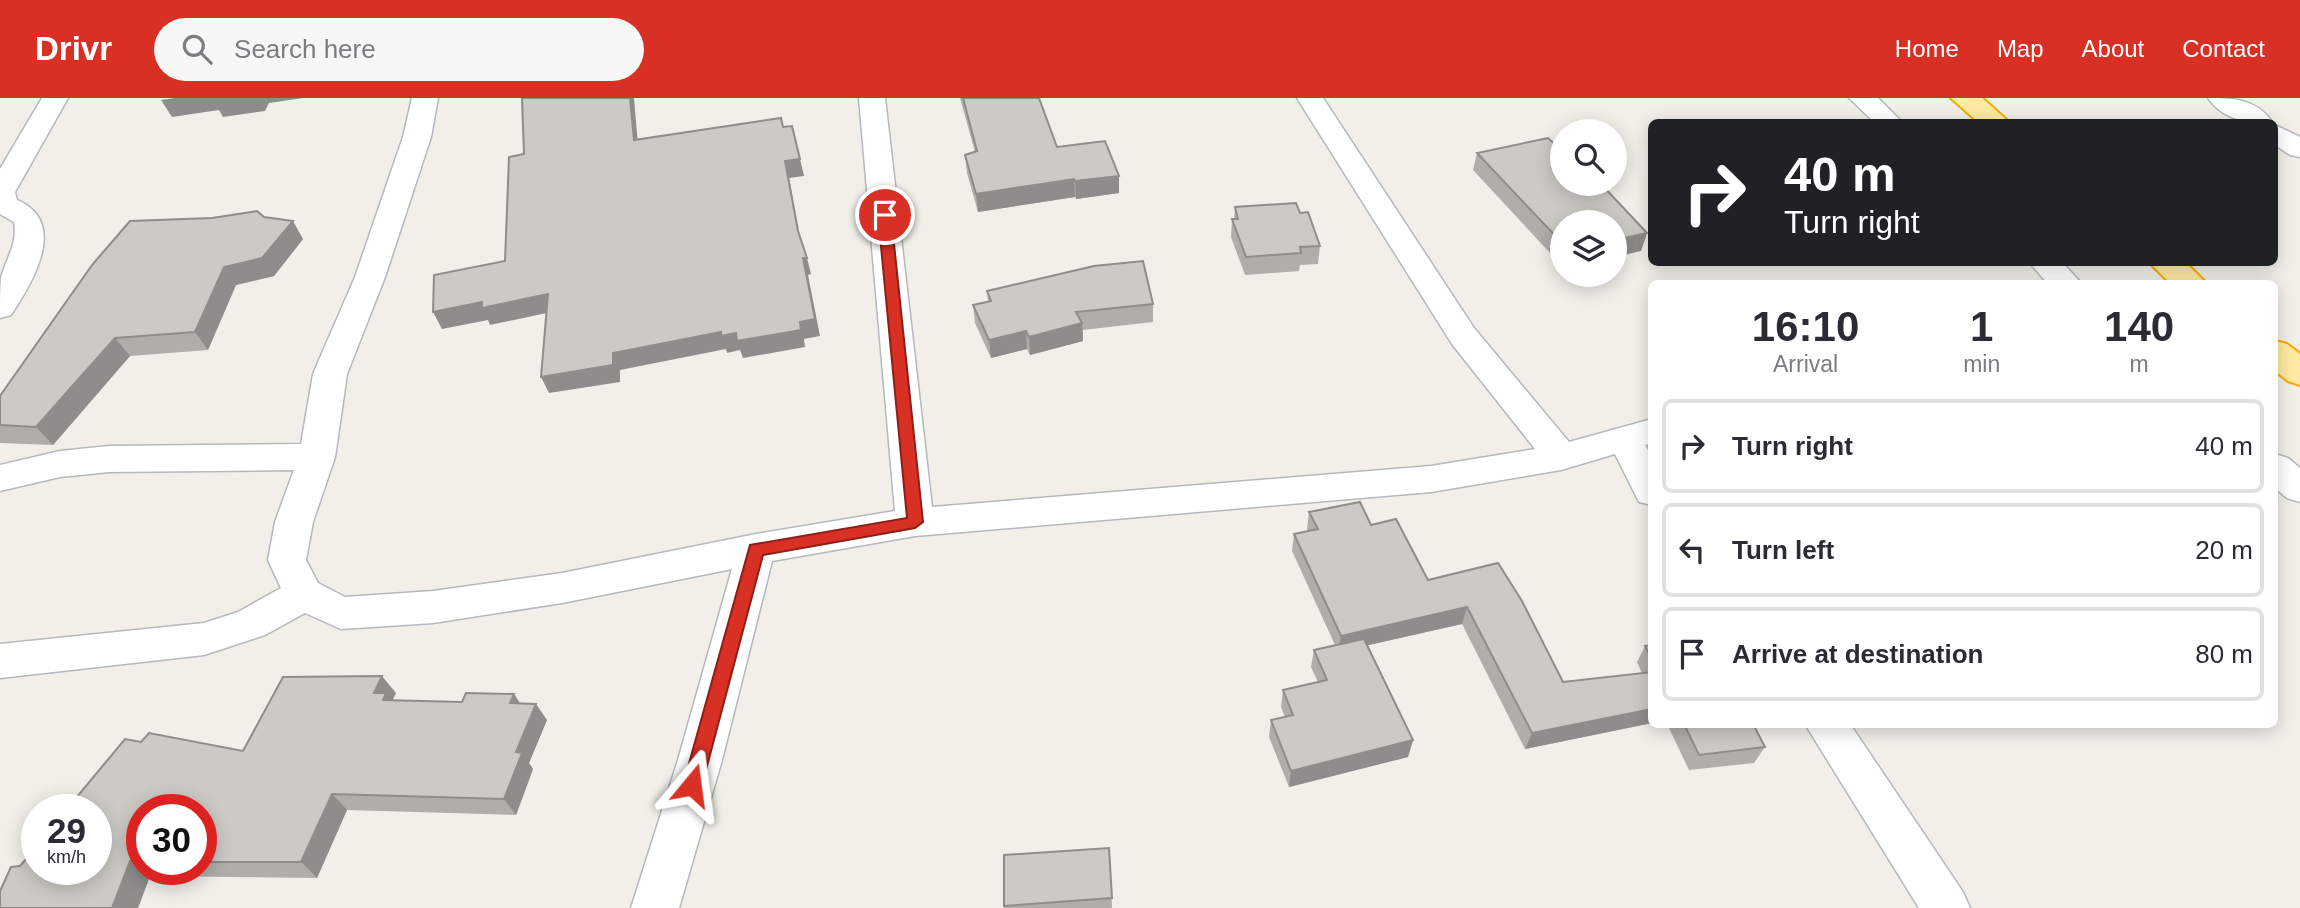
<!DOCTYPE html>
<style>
body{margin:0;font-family:Helvetica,sans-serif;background:#f7f7f7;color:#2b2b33;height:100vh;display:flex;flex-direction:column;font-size:26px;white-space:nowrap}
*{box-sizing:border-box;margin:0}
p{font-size:23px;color:#7c7c81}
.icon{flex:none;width:38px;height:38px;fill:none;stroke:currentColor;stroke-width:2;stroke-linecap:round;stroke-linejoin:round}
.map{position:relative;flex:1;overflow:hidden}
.side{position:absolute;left:1648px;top:182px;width:630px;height:448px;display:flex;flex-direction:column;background:#fff;border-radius:10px;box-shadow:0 4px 18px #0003}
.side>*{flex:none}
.hud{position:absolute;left:1648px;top:21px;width:630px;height:147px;border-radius:10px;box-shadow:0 4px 18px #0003;background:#202124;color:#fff;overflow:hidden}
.fabs{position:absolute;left:1550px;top:21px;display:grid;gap:14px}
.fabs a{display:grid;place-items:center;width:77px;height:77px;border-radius:50%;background:#fff;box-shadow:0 4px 18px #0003;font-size:35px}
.speed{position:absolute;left:21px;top:696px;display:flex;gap:14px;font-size:35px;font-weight:700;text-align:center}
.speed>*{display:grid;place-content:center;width:91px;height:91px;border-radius:50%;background:#fff;box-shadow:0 4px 18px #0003;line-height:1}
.speed small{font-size:18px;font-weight:400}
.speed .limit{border:10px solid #d22;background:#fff;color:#111}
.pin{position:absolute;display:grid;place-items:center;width:60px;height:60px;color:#fff;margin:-30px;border:4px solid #fff;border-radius:50%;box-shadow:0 2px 7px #0007}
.me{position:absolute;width:77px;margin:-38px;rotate:16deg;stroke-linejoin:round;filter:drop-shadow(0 0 5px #0008)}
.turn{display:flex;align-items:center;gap:24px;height:147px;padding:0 21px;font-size:32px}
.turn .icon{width:91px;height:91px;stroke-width:2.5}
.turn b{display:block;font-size:49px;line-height:60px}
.eta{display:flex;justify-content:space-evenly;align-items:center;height:119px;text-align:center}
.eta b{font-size:42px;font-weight:700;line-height:49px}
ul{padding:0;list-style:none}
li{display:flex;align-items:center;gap:21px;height:94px;margin:0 14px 10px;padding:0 7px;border:4px solid #e1e1e2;border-radius:10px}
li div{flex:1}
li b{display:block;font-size:26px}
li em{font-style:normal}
header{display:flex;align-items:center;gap:42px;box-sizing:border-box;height:98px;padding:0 35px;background:#d93025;color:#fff}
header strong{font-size:33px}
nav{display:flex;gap:38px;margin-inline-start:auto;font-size:24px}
.search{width:490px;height:63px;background:#f7f7f7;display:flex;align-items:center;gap:18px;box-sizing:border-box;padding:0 24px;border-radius:38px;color:#7c7c81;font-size:26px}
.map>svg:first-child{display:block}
</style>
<header>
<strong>Drivr</strong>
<div class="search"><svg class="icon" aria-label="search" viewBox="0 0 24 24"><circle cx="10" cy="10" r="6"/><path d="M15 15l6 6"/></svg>Search here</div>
<nav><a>Home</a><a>Map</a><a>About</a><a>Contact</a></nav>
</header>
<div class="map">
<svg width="2300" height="810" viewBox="0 0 2300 810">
<rect width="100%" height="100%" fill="#f1efe8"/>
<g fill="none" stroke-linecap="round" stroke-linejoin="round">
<defs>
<g id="minor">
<path d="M 42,0 L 68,0 L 15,94 L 17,102 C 69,124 33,184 11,217 L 0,220 C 0,208 0,191 1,180 C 6,160 18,146 14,124 L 0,116 L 0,71 Z"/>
<path d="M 412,0 L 438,0 L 431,39 L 385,179 L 347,276 L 335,359 L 313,424 L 306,462 L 318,485 L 345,499 L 433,493 L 562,475 L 756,436 L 895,413 L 859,0 L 885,0 L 932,409 L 1431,368 L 1535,351 L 1452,246 L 1297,0 L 1323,0 L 1474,230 L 1569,344 L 1652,321 L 1652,345 L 1645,347 L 1652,360 L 1652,407 L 1639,404 L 1615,356 L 1561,372 L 1431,394 L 915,438 L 772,463 L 722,662 L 679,810 L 631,810 L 678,662 L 732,471 L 562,505 L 433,525 L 341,531 L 305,515 L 265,537 L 204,557 L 0,580 L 0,546 L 204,525 L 238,514 L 281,490 L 268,462 L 275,424 L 294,372 L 109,374 L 60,379 L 0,393 L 0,367 L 60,353 L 109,348 L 301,346 L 313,276 L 355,179 L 403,39 Z"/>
<path d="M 1849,0 L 1878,0 L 1902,24 L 1874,24 Z"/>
<path d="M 2208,0 C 2233,0 2257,1 2272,24 C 2249,26 2223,22 2208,0 Z"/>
<path d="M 2275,27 L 2300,39 L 2300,59 L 2290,57 L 2275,47 Z"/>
<path d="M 2029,164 L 2062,164 L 2082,186 L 2048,186 Z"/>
<path d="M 2275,356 L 2288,360 L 2300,370 L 2300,404 L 2287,400 L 2275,390 Z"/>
<path d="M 1805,626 L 1850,626 L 1963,794 L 1970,810 L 1919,810 Z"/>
</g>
<g id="trunk">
<path d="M 1951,0 L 1982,0 L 2009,24 L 1978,24 Z"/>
<path d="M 2149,164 L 2185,164 L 2207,186 L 2171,186 Z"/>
<path d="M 2275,243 L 2287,246 L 2300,256 L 2300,287 L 2288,283 L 2275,273 Z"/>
</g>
</defs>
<use href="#minor" stroke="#b5b8bc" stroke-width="3"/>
<use href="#trunk" stroke="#f9ab00" stroke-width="4"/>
<use href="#minor" fill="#fff" fill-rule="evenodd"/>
<use href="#trunk" fill="#feeaa1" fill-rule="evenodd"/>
</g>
<g fill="#afaea9" fill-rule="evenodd">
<path d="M 960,0 L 1039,0 L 1057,49 L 1119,78 L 1119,95 L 1076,101 L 1075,99 L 978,114 L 967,75 L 965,57 L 975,54 Z"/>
<path d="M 1477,55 L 1647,135 L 1641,153 L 1563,124 L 1563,169 L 1473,72 Z"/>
<path d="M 1235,109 L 1300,115 L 1320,148 L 1318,166 L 1300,167 L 1299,173 L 1245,177 L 1231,139 L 1232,121 L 1234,121 Z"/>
<path d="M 264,119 L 303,141 L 274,178 L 236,187 L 208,252 L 130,258 L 53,347 L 0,345 L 0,298 L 212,120 Z"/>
<path d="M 987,193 L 1153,206 L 1153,224 L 1083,232 L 1083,243 L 1030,257 L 1027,251 L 991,260 L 975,225 L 973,207 L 988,203 Z"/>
<path d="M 1309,414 L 1371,427 L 1428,482 L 1498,465 L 1563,584 L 1642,575 L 1637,564 L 1645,548 L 1652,547 L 1652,625 L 1525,651 L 1462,526 L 1368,547 L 1413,642 L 1408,659 L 1289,689 L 1269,639 L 1271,622 L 1285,619 L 1281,609 L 1283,592 L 1318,584 L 1311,569 L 1314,552 L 1335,547 L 1292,453 L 1294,436 L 1308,433 L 1307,431 Z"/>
<path d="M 396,595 L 392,602 L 462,604 L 514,596 L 520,605 L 547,622 L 529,665 L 533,671 L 516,717 L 347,712 L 317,780 L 150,778 L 138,810 L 0,810 L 20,768 L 141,644 L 243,653 ZM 142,712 L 201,712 L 201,772 L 142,772 Z"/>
<path d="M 1667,626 L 1753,626 L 1765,649 L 1754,665 L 1689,672 Z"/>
<path d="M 1109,750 L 1112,810 L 1004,810 L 1004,808 Z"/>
</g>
<g fill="#8f8d8a">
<path d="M 175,0 L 303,0 L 269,5 L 265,13 L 223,19 L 219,12 L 172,19 L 161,2 Z"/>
<path d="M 630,0 L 634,0 L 639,59 L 634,42 Z"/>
<path d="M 800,61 L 804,78 L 789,80 L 802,149 L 785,63 Z"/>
<path d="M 1119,78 L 1119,95 L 1076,101 L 1075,83 Z"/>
<path d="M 1074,81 L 1075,99 L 978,114 L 976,96 Z"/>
<path d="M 293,123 L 303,141 L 274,178 L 236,187 L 208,252 L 195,234 L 224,169 Z"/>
<path d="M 1647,135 L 1641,153 L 1615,159 L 1615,142 Z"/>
<path d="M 803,160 L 807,160 L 811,176 L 808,177 L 820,238 L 804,241 L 805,249 L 743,260 L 740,252 L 727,255 L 726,251 L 620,272 L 620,284 L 549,295 L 541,279 L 613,255 L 721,234 L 736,235 L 800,224 Z"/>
<path d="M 548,196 L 556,213 L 490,227 L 488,222 L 442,231 L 433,214 L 482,204 Z"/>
<path d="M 1082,225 L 1083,243 L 1030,257 L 1029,239 Z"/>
<path d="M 1026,233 L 1027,251 L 991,260 L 989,242 Z"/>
<path d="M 115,240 L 130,258 L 53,347 L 36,329 Z"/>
<path d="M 1467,509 L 1462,526 L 1338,554 L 1341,538 Z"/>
<path d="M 382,578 L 396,595 L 388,611 L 374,595 Z"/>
<path d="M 514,596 L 525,613 L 510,605 Z"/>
<path d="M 536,606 L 547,622 L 529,665 L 533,671 L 516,717 L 504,701 L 516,654 Z"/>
<path d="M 1652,611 L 1652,625 L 1525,651 L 1532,635 Z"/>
<path d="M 1413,642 L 1408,659 L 1289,689 L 1291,673 Z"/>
<path d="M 332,696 L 347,712 L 317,780 L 301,764 Z"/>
<path d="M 130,763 L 150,778 L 138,810 L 112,810 Z"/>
</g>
<g fill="#cccac5" stroke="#8f8d8a" stroke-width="2">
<path d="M 522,0 L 630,0 L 634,42 L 781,20 L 783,29 L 792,28 L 800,61 L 785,63 L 798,133 L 807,160 L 803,160 L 815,221 L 800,224 L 801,232 L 737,243 L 736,235 L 721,238 L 721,234 L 613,255 L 613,267 L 541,279 L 548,196 L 482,210 L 482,204 L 433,214 L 434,177 L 505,163 L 509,59 L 524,56 Z"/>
<path d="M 963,0 L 1039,0 L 1057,49 L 1105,43 L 1119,78 L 1075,83 L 1074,81 L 976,96 L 965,57 L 977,53 Z"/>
<path d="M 1548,40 L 1563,54 L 1563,86 L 1601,86 L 1647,135 L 1615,142 L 1615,124 L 1563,124 L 1563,146 L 1477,55 Z"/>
<path d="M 1296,105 L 1300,115 L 1308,114 L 1320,148 L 1300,149 L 1301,155 L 1246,159 L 1232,121 L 1238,121 L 1235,109 Z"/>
<path d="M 257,113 L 264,119 L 293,123 L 262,160 L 224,169 L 195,234 L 115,240 L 36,329 L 0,327 L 0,298 L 92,167 L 130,123 L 212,120 Z"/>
<path d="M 1143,163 L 1153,206 L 1076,214 L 1082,225 L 1029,239 L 1026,233 L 989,242 L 973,207 L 991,203 L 987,193 L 1094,168 Z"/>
<path d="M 1360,404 L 1371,427 L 1396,421 L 1428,482 L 1498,465 L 1522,503 L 1563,584 L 1652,574 L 1652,611 L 1532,635 L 1467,509 L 1341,538 L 1294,436 L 1318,431 L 1309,414 Z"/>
<path d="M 1364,541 L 1413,642 L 1291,673 L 1271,622 L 1293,617 L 1283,592 L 1327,582 L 1314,552 Z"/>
<path d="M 1652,547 L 1652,562 L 1645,548 Z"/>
<path d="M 382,578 L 374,595 L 386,595 L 383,602 L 462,604 L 466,595 L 514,596 L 510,605 L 536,606 L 516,654 L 522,655 L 504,701 L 332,696 L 301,764 L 201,764 L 201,712 L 142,712 L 142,763 L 130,763 L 112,810 L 0,810 L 0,793 L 11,769 L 20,768 L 37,748 L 37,772 L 96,772 L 96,712 L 66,712 L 125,641 L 141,644 L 149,635 L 243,653 L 283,579 Z"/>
<path d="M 1684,626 L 1753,626 L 1765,649 L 1699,657 Z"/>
<path d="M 1109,750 L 1112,800 L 1004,808 L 1004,757 Z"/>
</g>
<path fill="#d93025" stroke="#8d1f18" stroke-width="2" d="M 885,114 L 891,117 L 923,424 L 915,430 L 763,457 L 702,687 L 699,693 L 692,695 L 686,693 L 683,687 L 750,447 L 907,420 L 878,117 Z"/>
</svg>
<div class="fabs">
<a><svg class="icon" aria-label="search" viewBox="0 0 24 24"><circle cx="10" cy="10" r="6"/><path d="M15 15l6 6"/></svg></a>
<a><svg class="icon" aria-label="layers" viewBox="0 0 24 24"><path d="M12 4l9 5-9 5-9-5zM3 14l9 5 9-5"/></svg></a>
</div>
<div class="speed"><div>29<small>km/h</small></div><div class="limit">30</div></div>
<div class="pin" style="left:885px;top:117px;background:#d93025"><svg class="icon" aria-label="arrive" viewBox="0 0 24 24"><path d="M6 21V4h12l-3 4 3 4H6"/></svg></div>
<svg class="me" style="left:692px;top:687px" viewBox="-20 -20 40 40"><path d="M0-17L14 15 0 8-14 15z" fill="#d93025" stroke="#fff" stroke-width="4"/></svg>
<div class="hud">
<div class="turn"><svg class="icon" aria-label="right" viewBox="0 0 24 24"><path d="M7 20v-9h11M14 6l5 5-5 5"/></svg><div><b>40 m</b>Turn right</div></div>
</div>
<section class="side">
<div class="eta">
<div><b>16:10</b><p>Arrival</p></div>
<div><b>1</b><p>min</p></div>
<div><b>140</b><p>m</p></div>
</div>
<ul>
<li><svg class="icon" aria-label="right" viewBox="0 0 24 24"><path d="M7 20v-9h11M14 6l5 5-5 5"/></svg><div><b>Turn right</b></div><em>40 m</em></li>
<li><svg class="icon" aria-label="left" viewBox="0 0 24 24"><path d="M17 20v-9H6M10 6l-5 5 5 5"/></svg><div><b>Turn left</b></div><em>20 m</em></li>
<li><svg class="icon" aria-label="arrive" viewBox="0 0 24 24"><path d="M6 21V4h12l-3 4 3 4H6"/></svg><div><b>Arrive at destination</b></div><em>80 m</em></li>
</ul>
</section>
</div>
